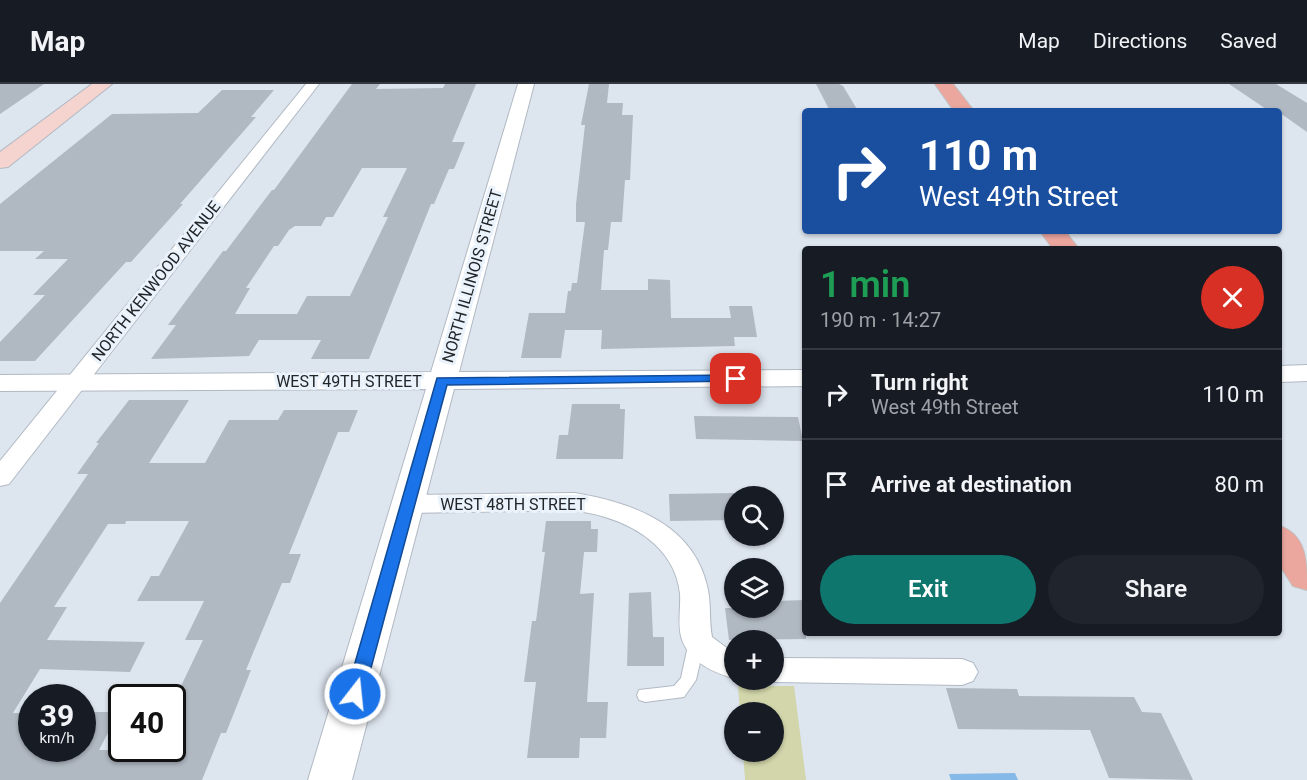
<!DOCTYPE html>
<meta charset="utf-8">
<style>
body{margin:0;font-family:Roboto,sans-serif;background:#20242c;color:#f1f3f6;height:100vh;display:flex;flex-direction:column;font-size:22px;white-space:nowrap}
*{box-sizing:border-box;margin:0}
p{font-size:20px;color:#9ea1a6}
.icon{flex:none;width:33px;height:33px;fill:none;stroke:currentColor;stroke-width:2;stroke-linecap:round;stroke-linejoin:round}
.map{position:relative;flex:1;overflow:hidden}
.sheet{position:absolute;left:802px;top:162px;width:480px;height:390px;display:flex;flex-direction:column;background:#171b24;border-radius:6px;box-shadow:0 2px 4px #0004}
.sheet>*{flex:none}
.banner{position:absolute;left:802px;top:24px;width:480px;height:126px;border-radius:6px;box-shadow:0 2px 4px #0004;background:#1a4fa0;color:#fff;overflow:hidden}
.buttons{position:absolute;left:724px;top:402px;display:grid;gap:12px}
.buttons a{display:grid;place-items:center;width:60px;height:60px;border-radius:50%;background:#171b24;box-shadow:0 2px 4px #0004;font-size:30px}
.speed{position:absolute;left:18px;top:600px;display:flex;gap:12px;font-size:30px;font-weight:700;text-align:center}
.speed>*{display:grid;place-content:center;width:78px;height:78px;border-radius:50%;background:#171b24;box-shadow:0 2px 4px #0004;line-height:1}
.speed small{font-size:15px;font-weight:400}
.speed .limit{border:3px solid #111;border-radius:9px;background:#fff;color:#111}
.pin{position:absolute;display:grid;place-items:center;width:51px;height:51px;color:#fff;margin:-26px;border-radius:12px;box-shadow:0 3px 9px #0006}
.me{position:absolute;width:66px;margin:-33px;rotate:16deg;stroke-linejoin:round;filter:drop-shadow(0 0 4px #0008)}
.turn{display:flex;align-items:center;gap:21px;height:126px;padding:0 18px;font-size:27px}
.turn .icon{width:78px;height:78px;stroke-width:2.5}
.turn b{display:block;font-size:42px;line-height:51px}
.round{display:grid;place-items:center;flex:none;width:63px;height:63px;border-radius:32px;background:#20242c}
.head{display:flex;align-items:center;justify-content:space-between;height:102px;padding:0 18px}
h1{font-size:36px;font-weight:600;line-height:45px;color:#1e9e55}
.cta{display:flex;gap:12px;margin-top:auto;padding:12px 18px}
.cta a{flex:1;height:69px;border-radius:36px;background:#0f766e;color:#fff;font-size:24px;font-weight:600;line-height:69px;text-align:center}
.cta a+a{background:#20242c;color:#f1f3f6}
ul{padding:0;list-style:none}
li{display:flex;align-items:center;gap:18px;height:90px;padding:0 18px;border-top:2px solid #363941}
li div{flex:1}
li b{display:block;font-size:22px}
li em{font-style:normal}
header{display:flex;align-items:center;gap:36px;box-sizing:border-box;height:84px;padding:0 30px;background:#171b24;border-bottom:2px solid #363941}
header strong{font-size:28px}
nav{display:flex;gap:33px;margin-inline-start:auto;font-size:21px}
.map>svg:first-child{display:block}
</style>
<header>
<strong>Map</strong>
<nav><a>Map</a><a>Directions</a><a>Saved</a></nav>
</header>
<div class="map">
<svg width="1307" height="696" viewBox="0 0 1307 696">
<rect width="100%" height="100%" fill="#dde5ef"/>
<path fill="#d2d6aa" d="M 738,602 L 794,602 L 806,696 L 745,696 L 743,668 L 774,668 L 774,628 L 740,628 Z"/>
<path fill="#85b9e7" d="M 1015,689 L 1018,696 L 951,696 L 949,690 Z"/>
<g fill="#b0b8c2" fill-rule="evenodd">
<path d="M 0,0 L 44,0 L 0,30 Z"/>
<path d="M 352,0 L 380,0 L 376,5 L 443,4 L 445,0 L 476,0 L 452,58 L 465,58 L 454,85 L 449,85 L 434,120 L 431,120 L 369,275 L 311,275 L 321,256 L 259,256 L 249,272 L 151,275 L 176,241 L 168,241 L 223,167 L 226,167 L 272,106 L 274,106 ZM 362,84 L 407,84 L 383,133 L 388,133 L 350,212 L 307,212 L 297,230 L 235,230 L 250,204 L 246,204 L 274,162 L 278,162 L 289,146 L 295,142 L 321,142 L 326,133 L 333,133 Z"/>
<path d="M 589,0 L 609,0 L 607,19 L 623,19 L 622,31 L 633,31 L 630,96 L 625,96 L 622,138 L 611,138 L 608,166 L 604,166 L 601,206 L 648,206 L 648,195 L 670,196 L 671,234 L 731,234 L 729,222 L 752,222 L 757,253 L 734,253 L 735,262 L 601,265 L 602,246 L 565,246 L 561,274 L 521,274 L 529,229 L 565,229 L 568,207 L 571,207 L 572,199 L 577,199 L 585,138 L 576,138 L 576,120 L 585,41 L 581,41 Z"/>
<path d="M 816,0 L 839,0 L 843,2 L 858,27 L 830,27 Z"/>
<path d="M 1229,0 L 1276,0 L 1307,19 L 1307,48 L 1280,29 L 1280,27 L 1269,27 Z"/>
<path d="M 222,6 L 274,6 L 251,33 L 256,33 L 180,120 L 183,120 L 131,178 L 126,178 L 35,277 L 0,277 L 0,258 L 45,211 L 33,211 L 68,175 L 35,175 L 44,167 L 0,167 L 0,120 L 112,30 L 198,29 Z"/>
<path d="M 129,316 L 189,316 L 149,379 L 205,379 L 229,336 L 278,336 L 284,326 L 358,326 L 349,348 L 338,348 L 289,470 L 301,470 L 290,499 L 282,499 L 246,586 L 251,586 L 226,649 L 221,649 L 202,696 L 0,696 L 0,519 L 88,390 L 77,390 L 99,359 L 96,359 ZM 126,437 L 189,437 L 159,492 L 151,492 L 137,517 L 204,517 L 185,556 L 203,556 L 172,621 L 172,666 L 99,666 L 119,628 L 82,628 L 82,664 L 32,665 L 32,629 L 13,629 L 40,585 L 130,588 L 145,558 L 47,556 L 67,523 L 54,523 L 108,440 L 125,440 Z"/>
<path d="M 572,320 L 620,320 L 620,325 L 625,325 L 623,375 L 556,375 L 559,351 L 568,351 Z"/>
<path d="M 694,332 L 798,333 L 803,357 L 696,355 Z"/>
<path d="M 735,409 L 735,436 L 670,437 L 669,410 Z"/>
<path d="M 546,437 L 591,437 L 591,445 L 598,445 L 597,468 L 584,468 L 580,510 L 594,509 L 587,618 L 608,618 L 606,654 L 580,654 L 579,674 L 527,674 L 536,598 L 524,598 L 532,537 L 536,537 L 545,468 L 542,468 Z"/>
<path d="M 651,508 L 653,553 L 664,553 L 664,582 L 627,582 L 629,509 Z"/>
<path d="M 806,516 L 806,555 L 729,556 L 725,524 L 774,524 L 774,517 Z"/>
<path d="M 946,604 L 1017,605 L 1019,612 L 1134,613 L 1142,628 L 1161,629 L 1193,696 L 1109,694 L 1090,646 L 958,645 Z"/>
</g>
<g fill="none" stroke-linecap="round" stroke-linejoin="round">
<defs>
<path id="service" d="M 697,551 L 702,553 L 705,557 L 696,596 L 684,613 L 645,618 L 639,616 L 637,611 L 639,606 L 674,602 L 681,594 L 689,557 L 692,553 Z"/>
<g id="minor">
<path d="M 306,0 L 319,0 L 9,400 L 0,402 L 0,377 Z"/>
<path d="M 575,409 C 634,419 695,441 708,506 C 711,521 709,537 712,553 L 735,570 L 735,595 C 713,588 691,579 682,556 C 677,542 681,525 680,510 C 676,469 642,444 605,433 C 578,424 548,427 519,427 C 482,428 446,428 409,429 L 400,426 L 396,420 L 400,414 L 409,411 Z"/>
<path d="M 774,574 L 962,575 L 973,579 L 978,588 L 973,597 L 962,601 L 774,598 L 765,596 L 774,596 Z"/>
</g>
<g id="tertiary">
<path d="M 518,0 L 534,0 L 459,288 L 806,286 L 806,302 L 454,305 L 352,696 L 308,696 L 426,305 L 0,307 L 0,291 L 431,288 Z"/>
<path d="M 1307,281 L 1307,297 L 1280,298 L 1280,282 Z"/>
</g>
<path id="secondary" d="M 92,0 L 112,0 L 8,83 L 0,84 L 0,68 Z"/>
<g id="primary">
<path d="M 935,0 L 953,0 L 974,27 L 954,27 Z"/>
<path d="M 1040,147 L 1065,147 L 1079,165 L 1053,165 Z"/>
<path d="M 1280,442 C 1307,452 1307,478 1307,506 L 1293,502 L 1280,482 Z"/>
</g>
</defs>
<use href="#service" stroke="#b1b9c3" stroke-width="2"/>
<use href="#minor" stroke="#b1b9c3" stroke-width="2"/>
<use href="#tertiary" stroke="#b1b9c3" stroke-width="2"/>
<use href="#secondary" stroke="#b1b9c3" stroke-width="2"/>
<use href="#primary" stroke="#c1c2c3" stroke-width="2"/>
<use href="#service" fill="#fff" fill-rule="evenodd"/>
<use href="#minor" fill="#fff" fill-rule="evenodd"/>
<use href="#tertiary" fill="#fff" fill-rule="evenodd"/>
<use href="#secondary" fill="#f5d3cf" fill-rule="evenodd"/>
<use href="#primary" fill="#eba69e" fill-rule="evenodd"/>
</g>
<path fill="#1a73e8" stroke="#114b97" stroke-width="1.5" d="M 736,291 L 743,295 L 741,297 L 447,301 L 364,610 L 361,616 L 355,618 L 348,616 L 346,610 L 437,294 Z"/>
<g text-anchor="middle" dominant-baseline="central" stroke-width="6" stroke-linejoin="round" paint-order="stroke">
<g font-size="16" fill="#222528" stroke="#eaf2fc">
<text transform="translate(472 192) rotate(-74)">NORTH ILLINOIS STREET</text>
<text transform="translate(156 197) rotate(-52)">NORTH KENWOOD AVENUE</text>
<text x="349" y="297">WEST 49TH STREET</text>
<text x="513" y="420">WEST 48TH STREET</text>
</g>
</g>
</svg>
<div class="buttons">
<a><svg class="icon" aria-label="search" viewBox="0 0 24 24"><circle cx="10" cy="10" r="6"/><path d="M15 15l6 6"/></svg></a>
<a><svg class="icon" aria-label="layers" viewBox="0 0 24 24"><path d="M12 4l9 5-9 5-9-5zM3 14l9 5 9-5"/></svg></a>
<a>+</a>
<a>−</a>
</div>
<div class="speed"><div>39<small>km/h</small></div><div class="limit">40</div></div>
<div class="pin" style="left:736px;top:295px;background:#d93025"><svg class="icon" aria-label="arrive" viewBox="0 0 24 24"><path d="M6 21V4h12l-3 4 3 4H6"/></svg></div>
<svg class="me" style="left:355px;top:610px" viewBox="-20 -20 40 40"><circle r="17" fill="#1a73e8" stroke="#fff" stroke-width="3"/><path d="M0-11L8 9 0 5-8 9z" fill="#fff"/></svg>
<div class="banner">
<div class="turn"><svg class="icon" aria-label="right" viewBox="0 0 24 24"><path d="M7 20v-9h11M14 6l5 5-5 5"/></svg><div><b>110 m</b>West 49th Street</div></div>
</div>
<section class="sheet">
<div class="head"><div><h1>1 min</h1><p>190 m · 14:27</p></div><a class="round" style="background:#d93025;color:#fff"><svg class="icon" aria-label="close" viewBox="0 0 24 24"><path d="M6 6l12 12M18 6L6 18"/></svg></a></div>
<ul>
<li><svg class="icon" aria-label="right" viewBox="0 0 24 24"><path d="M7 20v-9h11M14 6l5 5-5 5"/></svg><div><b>Turn right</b><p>West 49th Street</p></div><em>110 m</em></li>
<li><svg class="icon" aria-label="arrive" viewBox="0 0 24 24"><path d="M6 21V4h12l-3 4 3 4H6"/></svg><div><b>Arrive at destination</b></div><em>80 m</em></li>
</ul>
<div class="cta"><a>Exit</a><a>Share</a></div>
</section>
</div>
